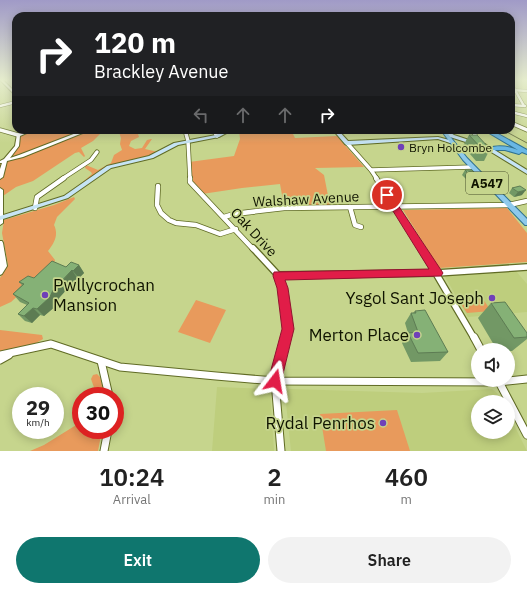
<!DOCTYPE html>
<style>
body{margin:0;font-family:"IBM Plex Sans",sans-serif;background:#f2f2f2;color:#222;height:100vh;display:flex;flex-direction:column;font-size:15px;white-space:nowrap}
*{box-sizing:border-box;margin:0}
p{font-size:13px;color:#767676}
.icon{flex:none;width:22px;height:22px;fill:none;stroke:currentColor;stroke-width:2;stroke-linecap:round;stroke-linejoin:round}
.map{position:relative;height:451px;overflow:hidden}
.side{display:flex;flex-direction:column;background:#fff;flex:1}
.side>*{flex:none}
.top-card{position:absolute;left:12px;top:12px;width:503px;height:122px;border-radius:12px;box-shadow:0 2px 10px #0003;background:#202124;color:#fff;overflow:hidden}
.fabs{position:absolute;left:471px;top:343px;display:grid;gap:8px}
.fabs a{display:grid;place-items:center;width:44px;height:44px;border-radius:50%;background:#fff;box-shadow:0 2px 10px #0003;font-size:20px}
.speed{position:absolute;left:12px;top:387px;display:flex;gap:8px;font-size:20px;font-weight:700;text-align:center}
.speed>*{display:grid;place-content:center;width:52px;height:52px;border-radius:50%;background:#fff;box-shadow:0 2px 10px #0003;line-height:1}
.speed small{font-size:10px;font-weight:400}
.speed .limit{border:6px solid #d22;background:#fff;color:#111}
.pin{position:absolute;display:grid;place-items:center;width:34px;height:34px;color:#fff;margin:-17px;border:2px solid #fff;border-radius:50%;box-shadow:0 1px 4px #0007}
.me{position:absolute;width:44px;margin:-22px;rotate:14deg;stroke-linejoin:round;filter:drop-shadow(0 0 3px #0008)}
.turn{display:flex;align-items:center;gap:14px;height:84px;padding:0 16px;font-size:18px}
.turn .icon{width:52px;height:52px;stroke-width:2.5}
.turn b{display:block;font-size:28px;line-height:34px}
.lanes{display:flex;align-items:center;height:38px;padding:0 16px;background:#0003;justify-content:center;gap:20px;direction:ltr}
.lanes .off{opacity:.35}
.eta{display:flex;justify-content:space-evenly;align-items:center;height:68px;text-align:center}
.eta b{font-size:24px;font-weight:600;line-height:28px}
.action{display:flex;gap:8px;margin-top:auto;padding:8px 16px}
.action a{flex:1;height:46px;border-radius:24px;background:#0f766e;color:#fff;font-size:16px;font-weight:600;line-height:46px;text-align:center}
.action a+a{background:#f2f2f2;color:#222}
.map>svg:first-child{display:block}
</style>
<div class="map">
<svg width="527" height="451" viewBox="0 0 527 451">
<rect width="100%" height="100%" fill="#c6d58d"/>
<g fill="#bece7d">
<path d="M 515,270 L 527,284 L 527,312 L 468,317 L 444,275 Z"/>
<path d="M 217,387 L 270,389 L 274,451 L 212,451 Z"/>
<path d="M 289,389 L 422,393 L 492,389 L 497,393 L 502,402 L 478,402 L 478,432 L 508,432 L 508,413 L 527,451 L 291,451 L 285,393 Z"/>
</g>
<g fill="#e89a5c">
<path d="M 31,130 L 136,130 L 135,132 L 138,134 L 139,137 L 131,141 L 129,146 L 135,149 L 142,148 L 147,140 L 151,139 L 152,139 L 145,149 L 158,152 L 150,156 L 109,166 L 80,187 L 77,187 L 92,174 L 91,172 L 85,168 L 86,165 L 98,170 L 111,163 L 114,155 L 122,150 L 120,144 L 121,138 L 119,132 L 103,131 L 93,141 L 81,148 L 85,156 L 84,157 L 79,152 L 75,153 L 33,181 L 16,187 L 0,198 L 0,224 L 0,162 L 5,161 L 17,146 L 18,135 Z"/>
<path d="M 239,130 L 291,130 L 295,138 L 337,136 L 364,167 L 315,168 L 324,175 L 330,206 L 284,206 L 280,184 L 242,188 L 202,194 L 190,182 L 189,162 L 234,156 L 240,139 Z"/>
<path d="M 74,197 L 75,199 L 57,217 L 54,225 C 59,235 54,243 48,251 L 55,260 L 52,270 L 25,289 L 11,302 L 0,307 L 0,278 L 8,265 L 2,233 L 4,220 L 54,205 Z"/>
<path d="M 507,208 L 527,233 L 527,262 L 439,268 L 403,210 Z"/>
<path d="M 483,299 L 491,311 L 467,313 L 459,301 Z"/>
<path d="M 196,300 L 226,310 L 210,343 L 178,332 Z"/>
<path d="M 0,330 L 42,335 L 43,339 L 36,343 L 0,353 Z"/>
<path d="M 97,374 L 100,377 L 105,396 L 97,396 L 91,379 L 93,375 Z"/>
<path d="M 397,410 L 410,451 L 326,451 L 320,414 Z"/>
<path d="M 81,422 L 81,430 L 102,430 L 98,451 L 30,451 L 44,445 Z"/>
</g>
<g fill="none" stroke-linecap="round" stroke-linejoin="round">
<defs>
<g id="minor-far4">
<path d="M 511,83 L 524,106"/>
<path d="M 513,90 L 527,91"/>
<path d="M 511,105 L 525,106"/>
<path d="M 0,106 L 16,102"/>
<path d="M 511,112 L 527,116"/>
<path d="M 511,123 L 513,124"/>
</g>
<g id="minor-far3">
<path d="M 511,123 L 527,130"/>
<path d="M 0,130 L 18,135"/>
<path d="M 185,130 L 188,141 L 190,179"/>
<path d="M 213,130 L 217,136"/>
<path d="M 473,130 L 477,140"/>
<path d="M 347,143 L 371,170 L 377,179"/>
<path d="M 371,170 L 472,167"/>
<path d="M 62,179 L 91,160 L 97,152"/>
</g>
<g id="minor-far2">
<path d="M 190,178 L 190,182 L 253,249"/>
<path d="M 376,178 L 422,249"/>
<path d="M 158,186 L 157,205 L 161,213 L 169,220 L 176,223 L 196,225 L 220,234 L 236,229"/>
<path d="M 350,207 L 355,225 L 361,227"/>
<path d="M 35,208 L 37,197 L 64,178"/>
<path d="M 224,217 L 234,214 L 284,208 L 509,205 L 527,201"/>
</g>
<g id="minor-far1">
<path d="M 253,248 L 278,275 L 282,288 L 288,329 L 286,338"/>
<path d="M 421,248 L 474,338"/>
<path d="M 278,275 L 437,273 L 527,267"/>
</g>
<g id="minor">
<path d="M 474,337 L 481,350"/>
<path d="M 0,355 L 51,344 L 120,367 L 216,376 L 275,381 L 499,382 L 527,379"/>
<path d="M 0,360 L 9,355"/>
<path d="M 101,361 L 109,396"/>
<path d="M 498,380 L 527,435"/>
<path d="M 104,451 L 108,430"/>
<path d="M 281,451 L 275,381 L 286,337"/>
</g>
<g id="tertiary">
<path d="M 0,80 L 3,80 L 16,93 L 16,96 Z"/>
<path d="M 27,130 L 33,130 L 20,136 L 19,146 L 10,158 L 19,155 L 84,130 L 90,130 L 23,157 L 7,161 L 3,177 L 0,179 L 0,169 L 2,163 L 0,163 L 0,161 L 4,159 L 15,146 L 17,134 Z"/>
<path d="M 0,188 L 3,190 L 3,223 L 0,225 Z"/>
<path d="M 0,241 L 2,241 L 3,243 L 7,266 L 2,274 L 0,275 Z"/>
</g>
<g id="secondary">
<path d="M 226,130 L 232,130 L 219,137 L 178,145 L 153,158 L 111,168 L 68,198 L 0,220 L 0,216 L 64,196 L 107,166 L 149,156 L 174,143 L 216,135 Z"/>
<path d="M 333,130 L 338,130 L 348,141 L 438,137 L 453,141 L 450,143 L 438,139 L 347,145 L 345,144 Z"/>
<path d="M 441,130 L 446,130 L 454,135 L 478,143 L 475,145 L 450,137 Z"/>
<path d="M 485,144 L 527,170 L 527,174 L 483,147 L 482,146 Z"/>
</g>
<path id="primary" d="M 441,130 L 445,130 L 467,158 L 527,219 L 527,225 L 525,225 L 463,160 Z"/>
<path id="trunk" d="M 484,130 L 491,130 L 527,150 L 527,154 L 522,152 L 519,154 L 505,150 L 488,150 L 488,148 C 499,145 508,146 518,150 Z"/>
</defs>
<use href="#minor-far4" stroke="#606b25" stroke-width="3.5"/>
<use href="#minor-far3" stroke="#606b25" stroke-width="5"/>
<use href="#minor-far2" stroke="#606b25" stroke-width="6"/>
<use href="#minor-far1" stroke="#606b25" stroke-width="8"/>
<use href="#minor" stroke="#606b25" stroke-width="9"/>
<use href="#tertiary" stroke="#606b25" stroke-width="2"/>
<use href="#secondary" stroke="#606b25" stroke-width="2"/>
<use href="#primary" stroke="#307290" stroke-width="2"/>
<use href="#trunk" stroke="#307290" stroke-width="2"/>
<use href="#minor-far4" stroke="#fff" stroke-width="2.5"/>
<use href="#minor-far3" stroke="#fff" stroke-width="3.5"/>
<use href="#minor-far2" stroke="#fff" stroke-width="4.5"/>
<use href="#minor-far1" stroke="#fff" stroke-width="5.5"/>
<use href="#minor" stroke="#fff" stroke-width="7"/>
<use href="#tertiary" fill="#fff" fill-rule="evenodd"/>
<use href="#secondary" fill="#c6e4f5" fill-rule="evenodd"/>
<use href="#primary" fill="#8ec9eb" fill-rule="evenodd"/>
<use href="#trunk" fill="#68b7e4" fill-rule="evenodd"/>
<path stroke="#6d7648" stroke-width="1" d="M 503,130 L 527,143"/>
</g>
<g fill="#729865">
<path d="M 320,130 L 327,130 L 327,134 L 322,134 Z"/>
<path d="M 450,130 L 464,130 L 463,133 L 455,133 Z"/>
<path d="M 469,135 L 490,149 L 484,161 L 476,161 L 463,146 Z"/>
<path d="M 465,170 L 481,180 L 478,185 L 472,185 L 462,175 Z"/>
<path d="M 512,188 L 522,195 L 514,197 L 509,193 Z"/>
<path d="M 79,265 L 84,273 L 79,278 L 77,278 L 59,298 L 57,305 L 44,316 L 40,315 L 32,323 L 25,321 L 18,314 L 27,305 L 20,302 L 13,294 L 22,285 L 19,282 L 34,278 L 66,267 Z"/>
<path d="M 491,303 L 527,333 L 527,339 L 512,351 L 508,351 L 508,350 L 497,350 L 478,318 Z"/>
<path d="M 415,311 L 448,352 L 440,361 L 411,362 L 402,343 L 408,333 L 405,323 L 411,313 L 413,313 Z"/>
</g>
<g fill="#5d7c53">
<path d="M 526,190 L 522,195 L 514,197 L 518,192 Z"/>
<path d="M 79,265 L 84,273 L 79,278 L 73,271 Z"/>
<path d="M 72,270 L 77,278 L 59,298 L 57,305 L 44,316 L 37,309 Z"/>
<path d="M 33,308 L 40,315 L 32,323 L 24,316 Z"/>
</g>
<g fill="#85b176" stroke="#5d7c53">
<path d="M 469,135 L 477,135 L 490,149 L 482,149 Z"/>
<path d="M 465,170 L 472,170 L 481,180 L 475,180 Z"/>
<path d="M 520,186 L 526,190 L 518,192 L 512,188 Z"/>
<path d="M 52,261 L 66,267 L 71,262 L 79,265 L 73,271 L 72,270 L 53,290 L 50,297 L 37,309 L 33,308 L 24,316 L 18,314 L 29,303 L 13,294 L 24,284 L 19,282 L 28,276 L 34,278 Z"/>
<path d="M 505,302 L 527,333 L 527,337 L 514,338 L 491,303 Z"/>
<path d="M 425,310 L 448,352 L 418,353 L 408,333 L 418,332 L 411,313 L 416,313 L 415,311 Z"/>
</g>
<linearGradient id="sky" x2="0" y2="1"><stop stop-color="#a09ac7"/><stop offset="0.56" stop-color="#e5eccc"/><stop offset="1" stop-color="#e5eccc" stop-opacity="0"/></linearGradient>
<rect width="527" height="143" fill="url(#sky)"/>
<path fill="#e11d48" stroke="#92132f" d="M 387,192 L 390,193 L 441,270 L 443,273 L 441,276 L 285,280 L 288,288 L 294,329 L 280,386 L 275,388 L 270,386 L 268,381 L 282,329 L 277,288 L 273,276 L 274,272 L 429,269 L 383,195 Z"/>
<g fill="#7040b8" stroke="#c6d58d" stroke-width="1.5">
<circle cx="401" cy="147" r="4"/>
<circle cx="45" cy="295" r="4"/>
<circle cx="492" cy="298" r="4"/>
<circle cx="417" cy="335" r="4"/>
<circle cx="383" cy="423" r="4"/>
</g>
<g text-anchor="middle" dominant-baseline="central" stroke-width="3.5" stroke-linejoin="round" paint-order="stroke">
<g font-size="12" fill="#101400" stroke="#c6d58d" text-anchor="start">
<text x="409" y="147">Bryn Holcombe</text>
</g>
<rect fill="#c6d58d" stroke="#474e2a" stroke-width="1" x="466" y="172" width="42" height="22" rx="3"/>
<g font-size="13" font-weight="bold" fill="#101400">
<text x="487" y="183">A547</text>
</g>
<g font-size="14" fill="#101400" stroke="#c6d58d">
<text transform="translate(306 199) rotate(-3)">Walshaw Avenue</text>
<text transform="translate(254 232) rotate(47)">Oak Drive</text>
</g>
<g font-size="17" fill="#101400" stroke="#c6d58d" text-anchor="end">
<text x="53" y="285" text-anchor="start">Pwllycrochan<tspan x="53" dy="20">Mansion</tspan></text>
<text x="484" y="298">Ysgol Sant Joseph</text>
<text x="409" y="335">Merton Place</text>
<text x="375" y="423">Rydal Penrhos</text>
</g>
</g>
</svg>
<div class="fabs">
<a><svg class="icon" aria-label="sound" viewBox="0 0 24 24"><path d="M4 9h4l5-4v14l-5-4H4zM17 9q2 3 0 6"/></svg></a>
<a><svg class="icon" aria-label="layers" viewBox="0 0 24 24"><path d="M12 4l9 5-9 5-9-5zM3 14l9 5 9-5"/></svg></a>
</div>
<div class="speed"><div>29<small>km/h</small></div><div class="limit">30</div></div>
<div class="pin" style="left:387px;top:195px;background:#d93025"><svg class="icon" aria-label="arrive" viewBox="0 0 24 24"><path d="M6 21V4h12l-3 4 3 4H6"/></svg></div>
<svg class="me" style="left:275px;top:381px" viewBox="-20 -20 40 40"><path d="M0-17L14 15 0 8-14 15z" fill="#e11d48" stroke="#fff" stroke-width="4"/></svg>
<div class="top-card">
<div class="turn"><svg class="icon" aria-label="right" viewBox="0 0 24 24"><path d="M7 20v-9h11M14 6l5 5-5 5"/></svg><div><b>120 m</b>Brackley Avenue</div></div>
<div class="lanes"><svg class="icon off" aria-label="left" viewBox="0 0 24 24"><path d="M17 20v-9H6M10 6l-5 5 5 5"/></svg><svg class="icon off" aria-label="ahead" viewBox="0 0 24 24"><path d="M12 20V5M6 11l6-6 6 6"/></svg><svg class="icon off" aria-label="ahead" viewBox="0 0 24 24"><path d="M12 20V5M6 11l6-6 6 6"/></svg><svg class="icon" aria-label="right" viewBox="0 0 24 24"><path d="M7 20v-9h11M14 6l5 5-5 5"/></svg></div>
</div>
</div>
<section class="side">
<div class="eta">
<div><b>10:24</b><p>Arrival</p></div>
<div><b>2</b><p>min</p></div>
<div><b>460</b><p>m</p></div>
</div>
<div class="action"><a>Exit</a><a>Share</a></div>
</section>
